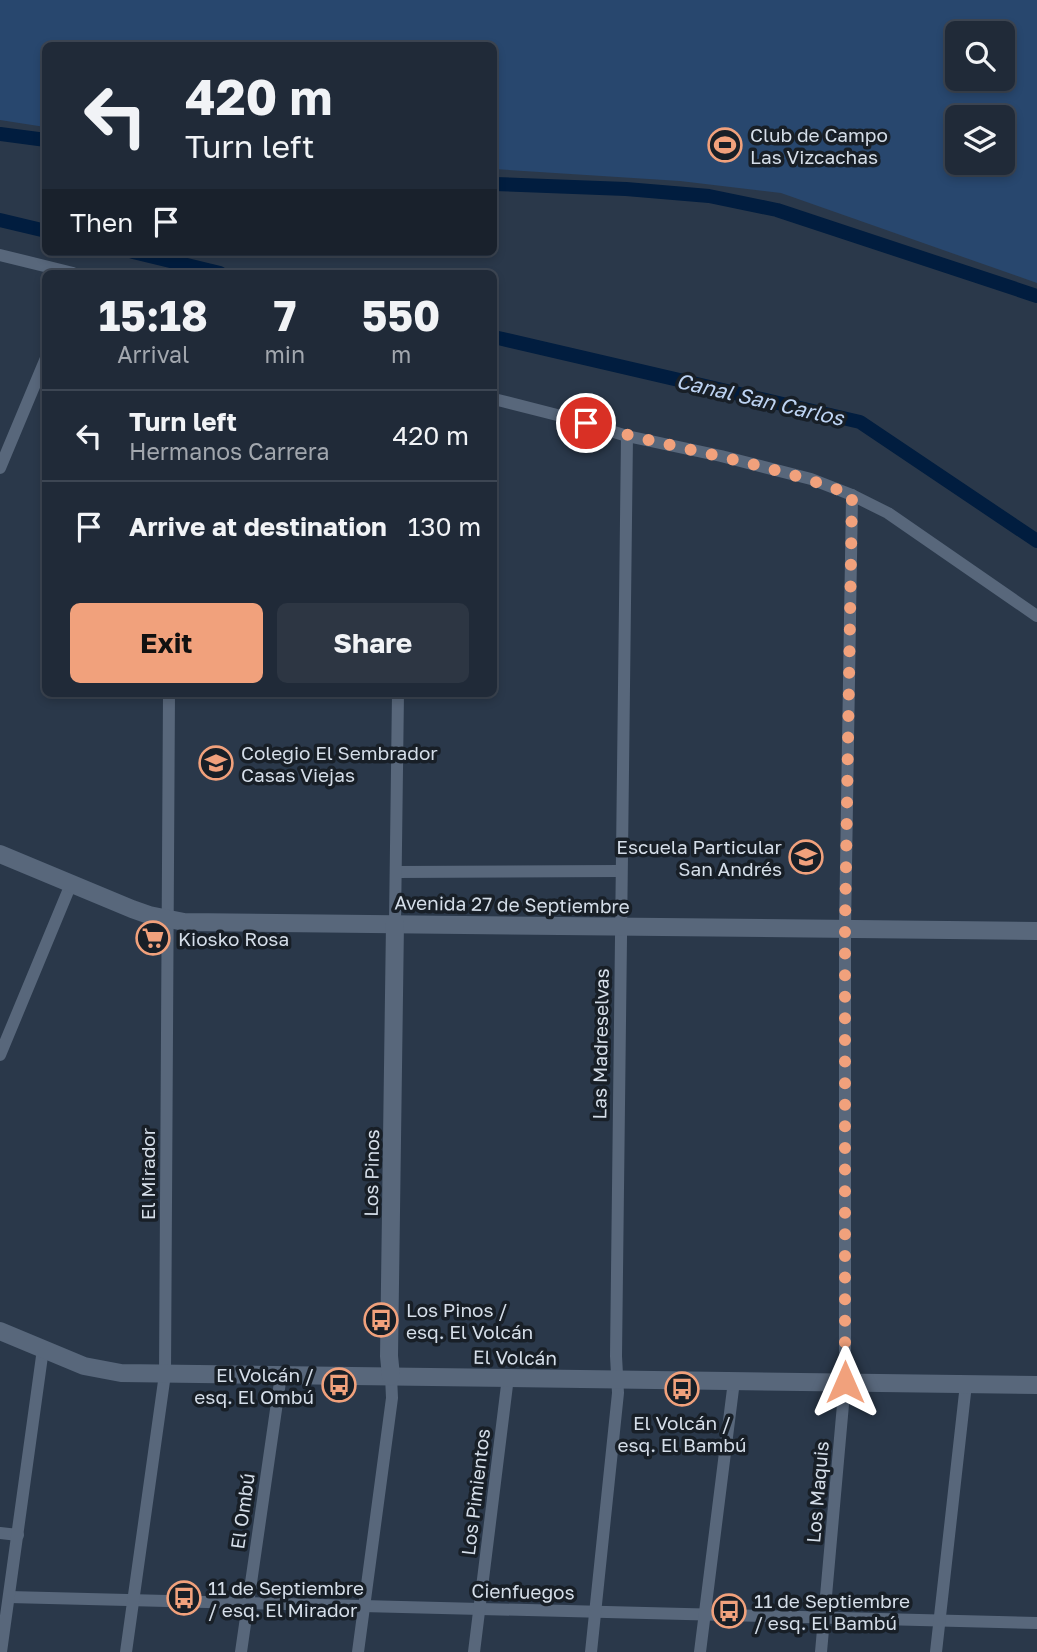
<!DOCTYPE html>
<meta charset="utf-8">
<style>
body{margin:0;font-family:"Golos Text",sans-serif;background:#2d3643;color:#f1f3f6;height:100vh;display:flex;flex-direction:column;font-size:26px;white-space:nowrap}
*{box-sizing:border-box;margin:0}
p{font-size:23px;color:#a2a7ae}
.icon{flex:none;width:38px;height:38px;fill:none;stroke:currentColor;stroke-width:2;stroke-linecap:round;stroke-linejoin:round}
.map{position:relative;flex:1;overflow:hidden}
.side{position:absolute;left:42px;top:270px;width:455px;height:427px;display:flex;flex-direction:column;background:#202a38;border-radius:10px;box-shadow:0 4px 10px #0003,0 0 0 2px #3d4653}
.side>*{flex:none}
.hud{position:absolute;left:42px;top:42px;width:455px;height:214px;border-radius:10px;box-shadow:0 4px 10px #0003,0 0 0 2px #3d4653;background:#202a38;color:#f1f3f6;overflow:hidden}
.tools{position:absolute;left:945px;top:21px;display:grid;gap:14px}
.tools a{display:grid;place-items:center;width:70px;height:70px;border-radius:10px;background:#202a38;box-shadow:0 4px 10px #0003,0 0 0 2px #3d4653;font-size:35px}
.pin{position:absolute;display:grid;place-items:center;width:60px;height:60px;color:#fff;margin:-30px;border:4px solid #fff;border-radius:50%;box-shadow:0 2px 7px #0007}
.me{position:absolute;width:77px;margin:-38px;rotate:0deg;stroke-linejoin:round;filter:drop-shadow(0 0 5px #0008)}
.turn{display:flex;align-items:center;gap:24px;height:147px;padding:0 28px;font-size:32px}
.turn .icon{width:91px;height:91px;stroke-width:2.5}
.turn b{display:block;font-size:49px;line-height:60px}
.then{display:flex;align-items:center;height:66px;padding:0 28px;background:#0003;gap:14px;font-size:26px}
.eta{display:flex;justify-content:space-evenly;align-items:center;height:119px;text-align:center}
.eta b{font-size:42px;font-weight:700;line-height:49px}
.action{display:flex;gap:14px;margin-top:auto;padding:14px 28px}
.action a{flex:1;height:80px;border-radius:10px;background:#f1a17c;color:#111;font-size:28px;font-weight:700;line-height:80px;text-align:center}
.action a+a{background:#2d3643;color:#f1f3f6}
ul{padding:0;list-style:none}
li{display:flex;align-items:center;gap:21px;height:91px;padding:0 28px;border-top:2px solid #3d4653}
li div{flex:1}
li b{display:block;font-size:26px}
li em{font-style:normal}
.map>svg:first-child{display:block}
</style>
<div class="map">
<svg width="1037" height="1652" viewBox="0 0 1037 1652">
<rect width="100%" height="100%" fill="#2a384a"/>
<path fill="#28476e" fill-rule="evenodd" d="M 0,0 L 1037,0 L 1037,283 L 781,193 L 680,181 L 494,169 L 494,46 L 46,46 L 45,127 L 0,120 ZM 957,33 L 1003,33 L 1003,79 L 957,79 ZM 957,117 L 1003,117 L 1003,163 L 957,163 Z"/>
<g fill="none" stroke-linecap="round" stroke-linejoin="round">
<g stroke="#011d3f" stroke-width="14">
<path d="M 0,134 L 46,140"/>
<path d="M 494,184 L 626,189 L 709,196 L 777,210 L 1037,296"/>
<path d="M 0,220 L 46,231"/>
<path d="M 133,252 L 220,273"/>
<path d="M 494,337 L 860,422 L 1037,541"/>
</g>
<g stroke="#58677b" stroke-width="12">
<path d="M 0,255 L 73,273"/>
<path d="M 494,399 L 565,417 L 627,436 L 721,456 L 811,479 L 852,495 L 888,513 L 1037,616"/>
<path d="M 0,468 L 46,358"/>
<path d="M 396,872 L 620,871"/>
<path d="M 395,923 L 398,693"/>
<path d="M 0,1055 L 71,884"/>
<path d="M 0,1533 L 18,1535"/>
<path d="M 9,1597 L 1037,1623"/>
<path d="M 1,1652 L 43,1349"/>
<path d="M 126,1652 L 165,1374 L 169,693"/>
<path d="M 241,1652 L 281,1375"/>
<path d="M 358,1652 L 392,1398 L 391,1376"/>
<path d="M 474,1652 L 508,1377"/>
<path d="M 591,1652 L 618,1393 L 616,1356 L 627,436"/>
<path d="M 700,1652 L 734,1381"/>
<path d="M 821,1652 L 845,1382 L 845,928 L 852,495"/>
<path d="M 936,1652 L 966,1384"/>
</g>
<g stroke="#58677b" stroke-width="18">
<path d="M 0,854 L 132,909 L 149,915 L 184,922 L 1037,931"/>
<path d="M 0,1331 L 84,1366 L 121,1373 L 1037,1385"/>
<path d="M 391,1376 L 389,1356 L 395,923"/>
</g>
</g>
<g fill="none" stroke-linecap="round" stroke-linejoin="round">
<path stroke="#f1a17c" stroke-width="12" stroke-dasharray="0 21.6" d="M 586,423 C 674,450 766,461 852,495 L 845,928 L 845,1382"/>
</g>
<defs>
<symbol id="stadium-ring" viewBox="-11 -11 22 22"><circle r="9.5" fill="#181f27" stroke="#f1a17c" stroke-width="1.5"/><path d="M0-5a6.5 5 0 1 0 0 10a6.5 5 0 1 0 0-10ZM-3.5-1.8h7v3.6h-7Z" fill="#f1a17c"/></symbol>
<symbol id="school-ring" viewBox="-11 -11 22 22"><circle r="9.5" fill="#181f27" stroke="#f1a17c" stroke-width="1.5"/><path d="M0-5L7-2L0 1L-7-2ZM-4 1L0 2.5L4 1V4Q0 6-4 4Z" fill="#f1a17c"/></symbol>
<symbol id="supermarket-ring" viewBox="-11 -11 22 22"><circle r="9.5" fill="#181f27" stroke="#f1a17c" stroke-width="1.5"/><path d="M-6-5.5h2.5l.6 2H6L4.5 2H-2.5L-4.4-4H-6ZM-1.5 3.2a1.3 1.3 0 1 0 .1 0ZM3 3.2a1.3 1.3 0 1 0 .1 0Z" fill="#f1a17c"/></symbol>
<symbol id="bus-ring" viewBox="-11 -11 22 22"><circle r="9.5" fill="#181f27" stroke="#f1a17c" stroke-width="1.5"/><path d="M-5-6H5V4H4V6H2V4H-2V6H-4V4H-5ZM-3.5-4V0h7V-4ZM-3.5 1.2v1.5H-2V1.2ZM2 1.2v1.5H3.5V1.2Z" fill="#f1a17c"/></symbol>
</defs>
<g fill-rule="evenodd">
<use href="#stadium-ring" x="706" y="126" width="38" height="38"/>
<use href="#school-ring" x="197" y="744" width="38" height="38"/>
<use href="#school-ring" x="787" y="838" width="38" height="38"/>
<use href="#supermarket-ring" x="134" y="919" width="38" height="38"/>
<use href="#bus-ring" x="362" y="1301" width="38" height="38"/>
<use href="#bus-ring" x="320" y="1366" width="38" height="38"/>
<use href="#bus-ring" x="663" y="1370" width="38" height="38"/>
<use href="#bus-ring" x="165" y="1579" width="38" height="38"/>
<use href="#bus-ring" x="710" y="1592" width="38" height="38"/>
</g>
<g text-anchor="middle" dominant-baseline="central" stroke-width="7" stroke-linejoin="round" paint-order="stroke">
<g font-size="19" fill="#d5dee9" stroke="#181f27" text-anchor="start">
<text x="750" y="134">Club de Campo<tspan x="750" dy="22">Las Vizcachas</tspan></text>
<text x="241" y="752">Colegio El Sembrador<tspan x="241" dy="22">Casas Viejas</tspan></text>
<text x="782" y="846" text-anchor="end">Escuela Particular<tspan x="782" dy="22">San Andrés</tspan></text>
<text x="178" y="938">Kiosko Rosa</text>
<text x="406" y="1309">Los Pinos /<tspan x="406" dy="22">esq. El Volcán</tspan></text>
<text x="314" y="1374" text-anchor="end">El Volcán /<tspan x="314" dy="22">esq. El Ombú</tspan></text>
<text x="682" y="1422" text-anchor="middle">El Volcán /<tspan x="682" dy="22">esq. El Bambú</tspan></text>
<text x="208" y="1587">11 de Septiembre<tspan x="208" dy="22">/ esq. El Mirador</tspan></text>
<text x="754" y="1600">11 de Septiembre<tspan x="754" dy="22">/ esq. El Bambú</tspan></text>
</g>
<g font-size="19" fill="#d5dee9" stroke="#181f27">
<text transform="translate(512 904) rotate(1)">Avenida 27 de Septiembre</text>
<text transform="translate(600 1044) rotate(-89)">Las Madreselvas</text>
<text transform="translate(371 1173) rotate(-89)">Los Pinos</text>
<text transform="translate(147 1174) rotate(-90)">El Mirador</text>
<text transform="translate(515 1357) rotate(1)">El Volcán</text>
<text transform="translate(475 1492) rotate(-83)">Los Pimientos</text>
<text transform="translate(817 1492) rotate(-85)">Los Maquis</text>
<text transform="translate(242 1511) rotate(-82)">El Ombú</text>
<text transform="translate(523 1591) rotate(1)">Cienfuegos</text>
</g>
<g font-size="21" font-style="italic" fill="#bdd3f2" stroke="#181f27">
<text transform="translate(760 399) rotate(13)">Canal San Carlos</text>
</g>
</g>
</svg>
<div class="tools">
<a><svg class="icon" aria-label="search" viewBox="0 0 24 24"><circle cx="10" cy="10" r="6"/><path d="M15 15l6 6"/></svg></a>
<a><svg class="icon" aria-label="layers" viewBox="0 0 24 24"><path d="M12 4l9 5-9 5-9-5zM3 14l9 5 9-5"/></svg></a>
</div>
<div class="pin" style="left:586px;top:423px;background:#d93025"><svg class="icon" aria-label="arrive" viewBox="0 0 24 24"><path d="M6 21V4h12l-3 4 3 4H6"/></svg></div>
<svg class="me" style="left:845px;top:1382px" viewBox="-20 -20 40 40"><path d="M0-17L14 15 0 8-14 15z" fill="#f1a17c" stroke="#fff" stroke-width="4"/></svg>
<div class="hud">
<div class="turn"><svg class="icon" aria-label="left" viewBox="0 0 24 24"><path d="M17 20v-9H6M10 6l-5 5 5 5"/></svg><div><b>420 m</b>Turn left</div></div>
<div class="then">Then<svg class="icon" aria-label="arrive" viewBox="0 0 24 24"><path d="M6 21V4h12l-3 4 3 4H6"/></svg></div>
</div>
<section class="side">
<div class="eta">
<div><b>15:18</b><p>Arrival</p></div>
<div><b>7</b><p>min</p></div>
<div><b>550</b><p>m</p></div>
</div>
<ul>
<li><svg class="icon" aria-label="left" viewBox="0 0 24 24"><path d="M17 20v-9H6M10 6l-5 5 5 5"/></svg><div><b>Turn left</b><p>Hermanos Carrera</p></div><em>420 m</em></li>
<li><svg class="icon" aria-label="arrive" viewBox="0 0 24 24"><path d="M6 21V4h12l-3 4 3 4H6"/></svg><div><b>Arrive at destination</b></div><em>130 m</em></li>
</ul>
<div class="action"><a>Exit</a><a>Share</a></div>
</section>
</div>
